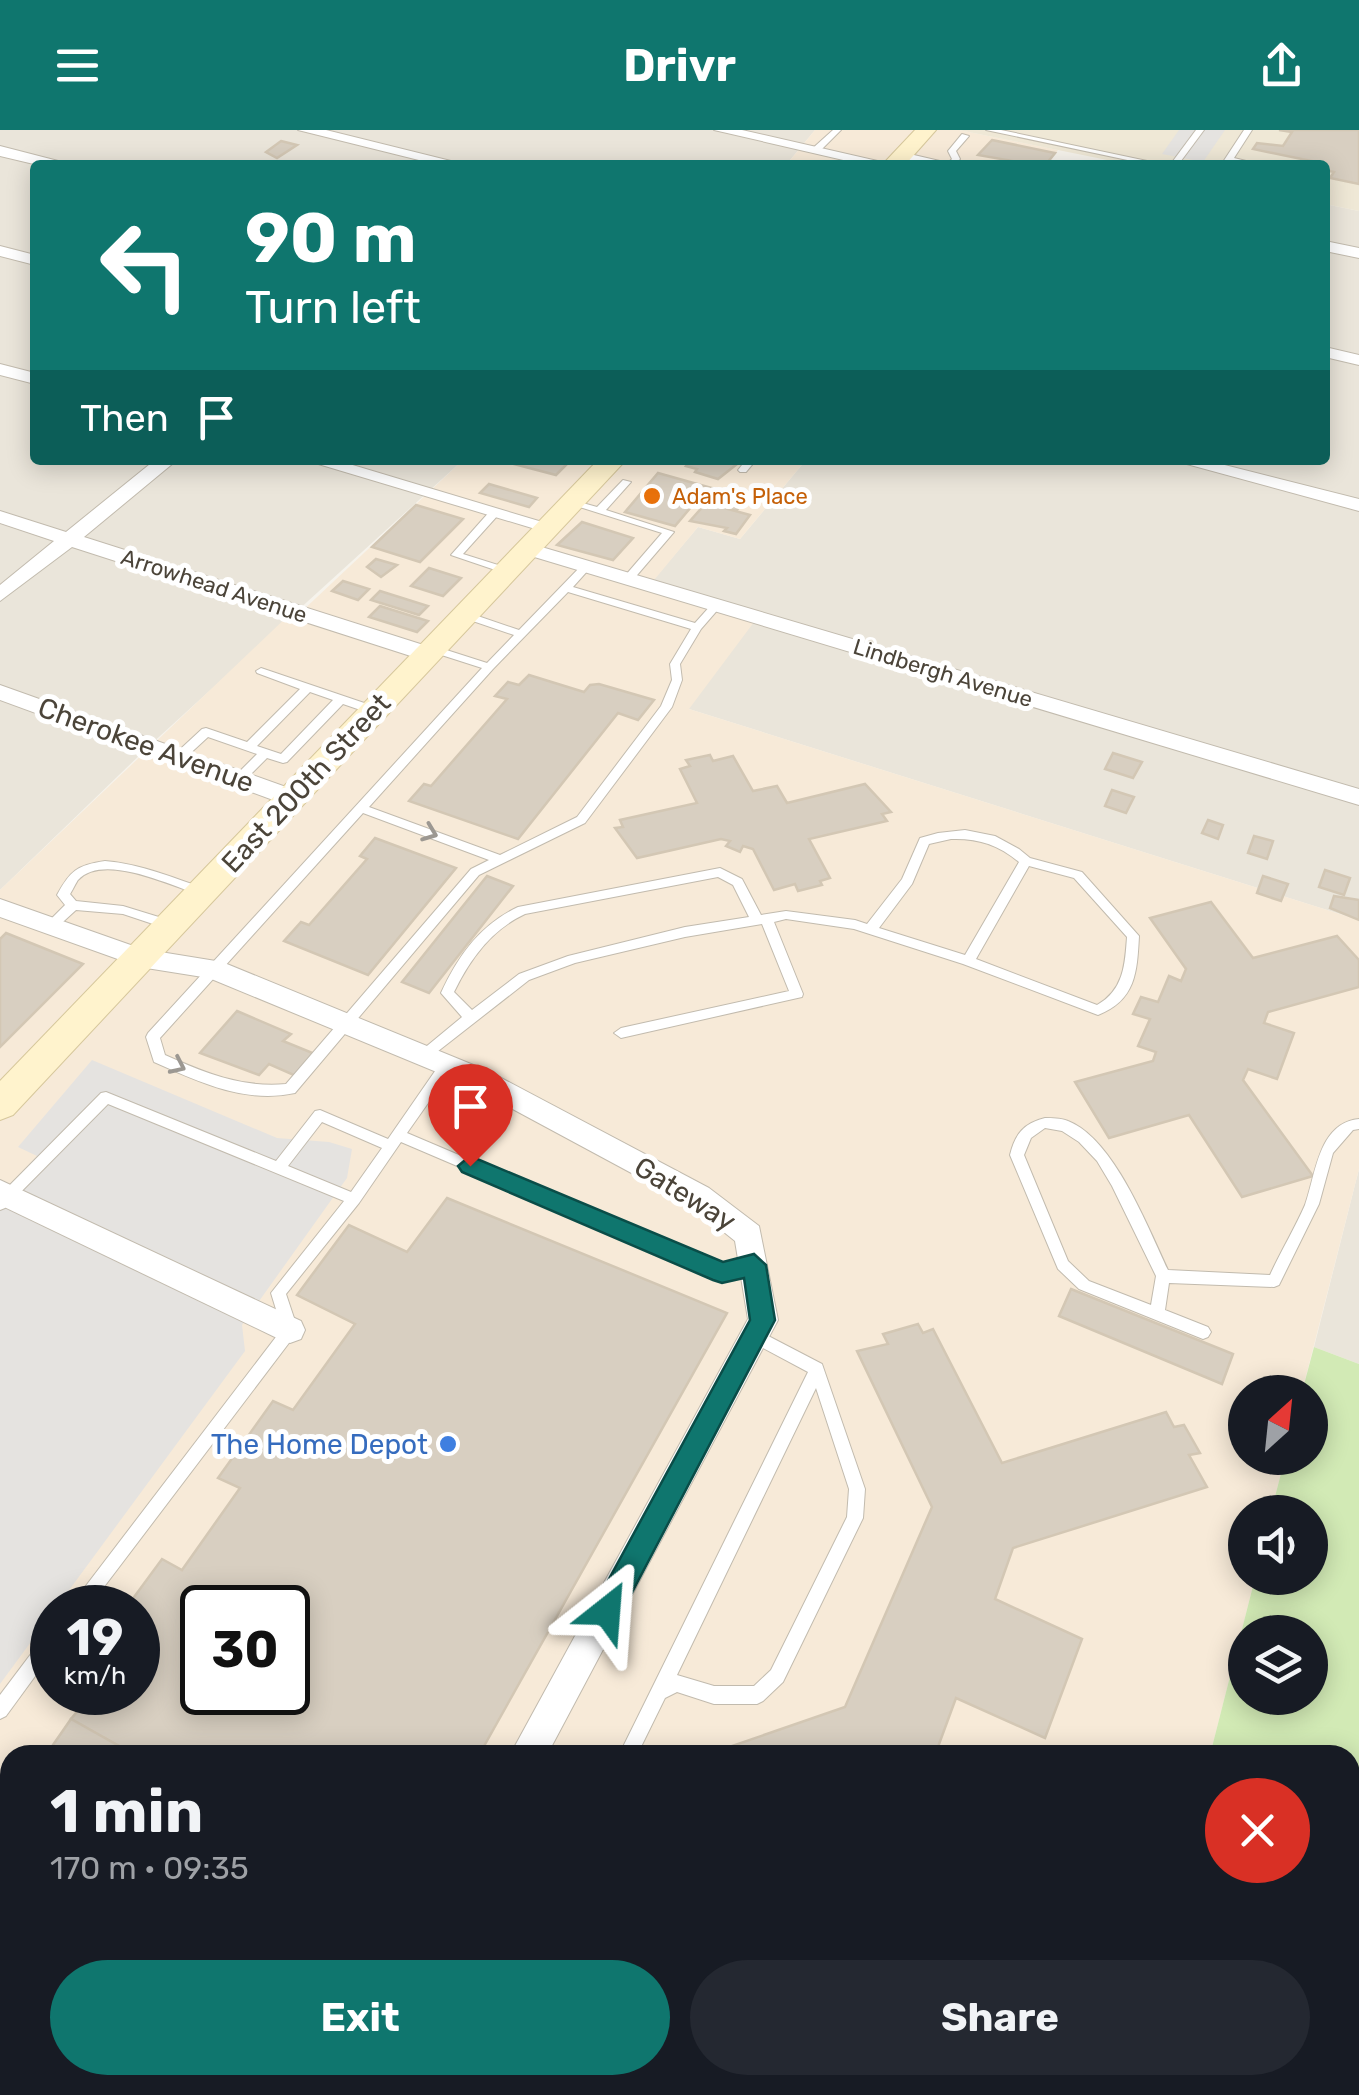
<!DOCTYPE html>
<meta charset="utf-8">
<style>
body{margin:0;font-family:Rubik,sans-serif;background:#242831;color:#f1f3f6;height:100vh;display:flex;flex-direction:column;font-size:38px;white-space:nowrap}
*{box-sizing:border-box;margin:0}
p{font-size:32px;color:#9ea1a6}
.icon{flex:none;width:55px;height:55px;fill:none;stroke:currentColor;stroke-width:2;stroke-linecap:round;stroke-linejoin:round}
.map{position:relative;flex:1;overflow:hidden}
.sheet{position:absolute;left:0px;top:1615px;width:1360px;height:350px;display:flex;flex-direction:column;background:#171b24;border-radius:30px 30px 0 0;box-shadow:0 5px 25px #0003}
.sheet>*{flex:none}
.top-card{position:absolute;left:30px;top:30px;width:1300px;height:305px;border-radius:10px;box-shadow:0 5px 25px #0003;background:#0f766e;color:#fff;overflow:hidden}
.needle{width:65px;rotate:27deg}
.fabs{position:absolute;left:1228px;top:1245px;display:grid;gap:20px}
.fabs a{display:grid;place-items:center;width:100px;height:100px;border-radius:50%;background:#171b24;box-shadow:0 5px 25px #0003;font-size:50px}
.speed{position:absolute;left:30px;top:1455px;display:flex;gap:20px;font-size:50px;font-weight:700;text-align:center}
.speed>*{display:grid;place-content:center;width:130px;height:130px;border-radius:50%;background:#171b24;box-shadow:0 5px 25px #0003;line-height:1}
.speed small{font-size:25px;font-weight:400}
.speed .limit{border:5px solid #111;border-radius:15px;background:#fff;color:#111}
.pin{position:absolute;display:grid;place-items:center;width:85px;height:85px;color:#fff;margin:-102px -42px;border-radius:50% 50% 50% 0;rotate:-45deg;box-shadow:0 0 10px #0007}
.pin .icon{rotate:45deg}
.me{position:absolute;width:110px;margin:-55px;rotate:28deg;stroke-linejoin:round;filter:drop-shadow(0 0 8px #0008)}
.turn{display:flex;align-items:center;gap:35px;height:210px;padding:0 50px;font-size:45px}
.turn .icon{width:130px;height:130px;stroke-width:2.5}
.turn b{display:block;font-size:70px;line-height:85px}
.then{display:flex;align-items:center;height:95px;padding:0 50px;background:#0003;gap:20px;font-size:38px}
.round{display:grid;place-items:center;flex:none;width:105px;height:105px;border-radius:52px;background:#242831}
.overview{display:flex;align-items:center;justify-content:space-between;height:170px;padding:0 50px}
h1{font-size:60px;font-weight:700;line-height:75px}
.action{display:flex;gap:20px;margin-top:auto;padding:20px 50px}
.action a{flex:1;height:115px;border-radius:60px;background:#0f766e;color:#fff;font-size:40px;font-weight:700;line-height:115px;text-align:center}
.action a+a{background:#242831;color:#f1f3f6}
header{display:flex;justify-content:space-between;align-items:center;height:130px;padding:0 50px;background:#0f766e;color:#fff;font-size:45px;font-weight:700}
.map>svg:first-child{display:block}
</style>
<header><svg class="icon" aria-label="menu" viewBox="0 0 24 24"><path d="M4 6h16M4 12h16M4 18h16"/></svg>Drivr<svg class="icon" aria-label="share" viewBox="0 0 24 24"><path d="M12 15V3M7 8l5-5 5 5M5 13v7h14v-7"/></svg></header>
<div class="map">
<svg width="1359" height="1965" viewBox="0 0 1359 1965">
<rect width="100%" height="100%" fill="#f6f3ec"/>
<g fill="#eae5da">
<path d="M 0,0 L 815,0 L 786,35 L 35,35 L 35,330 L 463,330 L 149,616 L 0,760 Z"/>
<path d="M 1325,74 L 1359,81 L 1359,790 L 689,579 L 649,455 L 698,397 L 740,409 L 806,330 L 1325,330 Z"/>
<path d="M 1359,1039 L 1359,1234 L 1314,1217 Z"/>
</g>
<g fill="#f7ead8" fill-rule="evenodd">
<path d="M 815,0 L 959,0 L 1058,20 L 1047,35 L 786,35 Z"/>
<path d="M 463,330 L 806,330 L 740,409 L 698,397 L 650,455 L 757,488 L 689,579 L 1359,790 L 1359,1039 L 1302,1262 L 1245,1262 L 1245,1328 L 1285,1328 L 1271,1382 L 1245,1382 L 1245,1448 L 1255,1448 L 1210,1625 L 10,1625 L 10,1955 L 1126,1955 L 1123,1965 L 0,1965 L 0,760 L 293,481 L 300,483 ZM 52,1478 L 138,1478 L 138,1562 L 52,1562 ZM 202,1478 L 288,1478 L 288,1562 L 202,1562 Z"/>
</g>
<path fill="#efe8d6" d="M 959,0 L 1359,0 L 1359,81 L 1325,74 L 1325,35 L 1132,35 Z"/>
<path fill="#d2eab5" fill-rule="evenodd" d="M 1314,1217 L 1359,1234 L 1359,1965 L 1123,1965 L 1126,1955 L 1350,1955 L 1350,1625 L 1210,1625 L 1255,1448 L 1310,1448 L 1310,1382 L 1271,1382 L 1285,1328 L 1310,1328 L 1310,1262 L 1302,1262 ZM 1245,1502 L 1310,1502 L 1310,1568 L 1245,1568 Z"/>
<g fill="#e5e3e0">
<path d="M 1179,0 L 1225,0 L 1203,32 L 1162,24 Z"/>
<path d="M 92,930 L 277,1008 L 329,1012 L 352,1019 L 347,1048 L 242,1195 L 245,1221 L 0,1554 L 0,1067 L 37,1026 L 18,1017 Z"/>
</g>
<g fill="#d8cfc1" stroke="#d3c7b4" stroke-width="2.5" fill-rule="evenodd">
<path d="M 1279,0 L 1359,0 L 1359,54 L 1330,48 L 1334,42 L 1325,40 L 1326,34 L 1253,19 L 1257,13 L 1283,16 L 1292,2 Z"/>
<path d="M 992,10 L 1055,23 L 1047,33 L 1036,35 L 978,25 Z"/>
<path d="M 281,11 L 297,15 L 277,28 L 266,22 Z"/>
<path d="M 513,330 L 571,330 L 556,345 L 510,333 Z"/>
<path d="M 691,330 L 722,330 L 737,334 L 718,349 L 695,342 L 697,339 L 686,336 Z"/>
<path d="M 658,343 L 747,368 L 736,381 L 697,370 L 675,396 L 625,382 Z"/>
<path d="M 489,354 L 537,368 L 529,377 L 480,363 Z"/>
<path d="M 706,373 L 750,385 L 736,404 L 724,401 L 727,398 L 690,391 Z"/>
<path d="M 416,375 L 463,389 L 420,432 L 372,417 Z"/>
<path d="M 582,392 L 633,408 L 613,430 L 557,415 Z"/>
<path d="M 376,429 L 397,435 L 381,447 L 367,437 Z"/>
<path d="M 429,438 L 461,448 L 443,466 L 411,456 Z"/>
<path d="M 343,451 L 369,459 L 358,470 L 332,461 Z"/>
<path d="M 380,461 L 428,476 L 419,485 L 371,470 Z"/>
<path d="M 380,476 L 428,491 L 417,502 L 369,487 Z"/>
<path d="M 529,545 L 584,562 L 590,555 L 599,554 L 654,570 L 638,590 L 618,583 L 518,709 L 409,671 L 424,654 L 431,656 L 507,569 L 495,566 L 508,552 L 519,555 Z"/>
<path d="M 1113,623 L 1142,632 L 1133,648 L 1105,639 Z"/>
<path d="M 710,625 L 713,631 L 733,626 L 753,661 L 777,656 L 787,673 L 865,654 L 891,682 L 882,684 L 887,691 L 809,709 L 830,748 L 820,751 L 822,755 L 798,761 L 795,754 L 774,760 L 753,719 L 743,716 L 740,722 L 726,716 L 730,711 L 721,709 L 637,728 L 615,698 L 623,697 L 620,690 L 697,673 L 680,639 L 690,636 L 686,630 Z"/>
<path d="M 1112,660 L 1134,667 L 1126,683 L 1105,676 Z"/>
<path d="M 1208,690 L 1223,695 L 1218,709 L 1202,703 Z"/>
<path d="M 1254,706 L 1273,711 L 1267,729 L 1248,723 Z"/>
<path d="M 375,708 L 456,738 L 368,845 L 284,811 L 301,792 L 309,795 L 367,729 L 360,726 Z"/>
<path d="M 1325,740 L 1350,748 L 1344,765 L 1319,757 Z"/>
<path d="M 487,746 L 513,756 L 429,863 L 402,852 Z"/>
<path d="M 1263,746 L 1288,754 L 1281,771 L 1257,763 Z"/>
<path d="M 1334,766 L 1359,770 L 1359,790 L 1330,778 Z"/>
<path d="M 1211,772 L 1253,828 L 1337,806 L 1359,830 L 1359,857 L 1268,882 L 1264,893 L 1294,903 L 1277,949 L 1248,939 L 1243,950 L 1313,1046 L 1242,1067 L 1189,985 L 1109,1008 L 1075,952 L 1153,931 L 1156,922 L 1138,916 L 1150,889 L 1133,884 L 1141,867 L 1158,872 L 1169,846 L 1181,851 L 1186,839 L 1150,788 Z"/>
<path d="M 6,803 L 83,834 L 0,917 L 0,809 Z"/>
<path d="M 237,881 L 291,904 L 283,911 L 315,924 L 296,946 L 269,934 L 259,945 L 200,923 Z"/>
<path d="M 447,1068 L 727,1183 L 479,1625 L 135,1625 L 71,1589 L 90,1566 L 84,1562 L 138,1562 L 138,1478 L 126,1478 L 162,1429 L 182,1440 L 240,1358 L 218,1348 L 273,1271 L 293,1280 L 355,1194 L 297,1165 L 349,1095 L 407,1122 ZM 202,1478 L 288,1478 L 288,1562 L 202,1562 Z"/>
<path d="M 1071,1159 L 1233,1224 L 1222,1254 L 1059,1186 Z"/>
<path d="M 918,1194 L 923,1203 L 933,1199 L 1002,1333 L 1166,1282 L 1174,1297 L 1184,1295 L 1200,1323 L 1189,1325 L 1207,1357 L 1013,1418 L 995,1469 L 1082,1509 L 1045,1608 L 956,1568 L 935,1625 L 706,1625 L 845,1577 L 932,1377 L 857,1221 L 888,1214 L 883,1204 Z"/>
<path d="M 71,1589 L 135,1625 L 46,1625 Z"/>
<path d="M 10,1675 L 10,1736 L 0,1730 L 0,1689 Z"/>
<path d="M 595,1955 L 645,1955 L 647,1965 L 598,1965 Z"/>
<path d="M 771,1955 L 834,1955 L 838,1965 L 744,1965 Z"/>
</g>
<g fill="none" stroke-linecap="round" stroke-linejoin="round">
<defs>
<g id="lane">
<path d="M 833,0 L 841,0 L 819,22 L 813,22 L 813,18 Z"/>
<path d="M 986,0 L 1001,0 L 1166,35 L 1151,35 Z"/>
<path d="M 1196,0 L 1204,0 L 1178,35 L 1170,35 Z"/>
<path d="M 1244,0 L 1252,0 L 1234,28 L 1262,35 L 1231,32 L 1229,35 L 1221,35 Z"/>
<path d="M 962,4 L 969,6 L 956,21 L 960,29 L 954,35 L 946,35 L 952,29 L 948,21 Z"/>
<path d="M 746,330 L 756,330 L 746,342 L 740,342 L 738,340 Z"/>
<path d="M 623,350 L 631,352 L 606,380 L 674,402 L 632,451 L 628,452 L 623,449 L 624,447 L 662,403 L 567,373 L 572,370 L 597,377 Z"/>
<path d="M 495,379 L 500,382 L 499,384 L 463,424 L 511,439 L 511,443 L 507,444 L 451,425 L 491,380 Z"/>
<path d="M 586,434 L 591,437 L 573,457 L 695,493 L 712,474 L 716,473 L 721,476 L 701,499 L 680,534 L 682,550 L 672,577 L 585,693 L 479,745 L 295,963 C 245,974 199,952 154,932 L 146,907 L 148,903 L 482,538 L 429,521 L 429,517 L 437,517 L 487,533 L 514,505 L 461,487 L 461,483 L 469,483 L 519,500 L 582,435 ZM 568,462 L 691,499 L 670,534 L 672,550 L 661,576 L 577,687 L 500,725 L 369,677 L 493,539 ZM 363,683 L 489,730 L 471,739 L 286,954 C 241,958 205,943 165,925 L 160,908 Z"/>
<path d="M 261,538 L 379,578 L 381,581 L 375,585 L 343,574 L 287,632 L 283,633 L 267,628 L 243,652 L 235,652 L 235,646 L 257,624 L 208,607 L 183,630 L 175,630 L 175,624 L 202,599 L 206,598 L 247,612 L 300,559 L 257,543 L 256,541 ZM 310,562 L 333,570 L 281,624 L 257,616 Z"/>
<path d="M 965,700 L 995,706 L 1019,719 L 1030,728 L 1082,742 L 1139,806 C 1137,842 1136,870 1098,885 L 963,834 L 854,799 L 786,789 L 774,792 L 803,864 L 802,867 L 621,908 L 614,903 L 621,898 L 789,861 L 762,794 L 685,807 L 575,833 L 529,850 L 428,929 L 418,929 L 416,925 L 462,887 L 441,863 C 458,826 480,795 518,777 L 720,738 L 742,749 L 761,785 L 786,781 L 855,790 L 867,794 L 902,749 L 920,708 L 938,703 ZM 951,709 C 978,708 999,715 1019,732 L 965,825 L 879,798 L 912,754 L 929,714 ZM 1029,736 L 1074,748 L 1127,807 C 1125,834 1124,860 1097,875 L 976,829 ZM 718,747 L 733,755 L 749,787 L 685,797 L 568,826 L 519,844 L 472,880 L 454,862 C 470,829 491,800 525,784 Z"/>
<path d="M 105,731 C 141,734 173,748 207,759 L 209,762 L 203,766 C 173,757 104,722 78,750 C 77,751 71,763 70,764 L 76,771 L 123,776 L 175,792 L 177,795 L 175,798 L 171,800 L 123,784 L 76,780 L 53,801 L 45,801 L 43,798 L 45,795 L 65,775 L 57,765 C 70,741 77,735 105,731 Z"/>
<path d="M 447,930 L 454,935 L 452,939 L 407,1003 L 723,1137 L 754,1129 L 759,1131 L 761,1135 L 759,1139 L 722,1149 L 717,1147 L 401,1012 L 359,1073 L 286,1164 L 298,1200 L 295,1205 L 88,1478 L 69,1478 L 282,1199 L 271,1163 L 344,1071 L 108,974 L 5,1078 L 0,1080 L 0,1065 L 101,963 L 106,962 L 276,1031 L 315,981 L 320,980 L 388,1009 L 442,931 ZM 322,992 L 382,1018 L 351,1062 L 288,1036 Z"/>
<path d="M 1045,988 C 1052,988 1061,988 1068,991 C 1114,1009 1148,1098 1168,1140 L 1270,1145 C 1281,1121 1295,1098 1305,1075 C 1316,1045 1318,993 1359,989 L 1359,999 L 1353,1000 L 1333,1023 L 1319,1074 L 1279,1155 L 1274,1157 L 1169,1153 L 1165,1180 L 1208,1197 L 1211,1202 L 1208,1207 L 1203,1209 L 1079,1159 L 1058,1139 L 1010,1025 C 1015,1004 1024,993 1045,988 ZM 1045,998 L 1062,1001 L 1079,1012 L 1097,1031 L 1112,1056 L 1156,1146 L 1151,1175 L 1089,1151 L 1068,1131 L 1024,1025 L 1031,1008 Z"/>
<path d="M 755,1199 L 822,1234 L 865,1359 L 863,1388 L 783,1552 L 763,1571 L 757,1574 L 714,1574 L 677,1562 L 665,1568 L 637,1625 L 619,1625 L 808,1242 L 750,1211 L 747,1206 L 750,1201 ZM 816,1258 L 849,1359 L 847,1387 L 771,1540 L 754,1556 L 714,1556 L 677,1545 Z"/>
<path d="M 52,1502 L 52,1523 L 6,1586 L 0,1589 L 0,1565 L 46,1504 Z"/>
<path d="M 0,1780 L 10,1784 L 10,1804 L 0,1800 Z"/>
<path d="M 272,1955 C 286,1955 303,1950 309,1965 C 295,1965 278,1965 272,1955 Z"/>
<path d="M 884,1955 L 910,1955 L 917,1965 L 891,1965 Z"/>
<path d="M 1057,1955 L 1077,1955 L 1073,1965 L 1053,1965 Z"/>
</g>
<g id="street">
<path d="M 298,0 L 326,0 L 467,35 L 439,35 Z"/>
<path d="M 714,0 L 742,0 L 895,35 L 865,35 Z"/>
<path d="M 0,16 L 62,32 L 65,35 L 38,35 L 0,26 Z"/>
<path d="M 901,22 L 944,32 L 947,35 L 896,30 L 896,24 Z"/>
<path d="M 1325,111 L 1359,118 L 1359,128 L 1325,121 Z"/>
<path d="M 0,116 L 35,125 L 35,135 L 0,126 Z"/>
<path d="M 1325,217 L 1359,225 L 1359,235 L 1325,227 Z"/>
<path d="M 0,234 L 35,243 L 35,254 L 0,245 Z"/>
<path d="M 155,330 L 177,330 L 84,407 L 436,519 L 436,529 L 420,529 L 72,417 L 0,471 L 0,455 L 54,411 L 0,393 L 0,381 L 66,402 Z"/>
<path d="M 305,330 L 336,330 L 559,397 L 542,401 Z"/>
<path d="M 1172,330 L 1205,330 L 1359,369 L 1359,381 Z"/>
<path d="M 528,413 L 1359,659 L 1359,675 L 521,423 L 521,415 Z"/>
<path d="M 0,555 L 300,662 L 304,668 L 300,674 L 284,674 L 0,570 Z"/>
<path d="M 0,769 L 142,819 L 222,832 L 488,941 L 709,1058 L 759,1096 L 778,1190 L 547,1625 L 510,1625 L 748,1189 L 735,1111 L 689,1074 L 468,955 L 209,848 L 140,837 L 0,787 Z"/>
<path d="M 0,1050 L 301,1191 L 305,1200 L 301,1209 L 290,1213 L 279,1209 L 0,1075 Z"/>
<path d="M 0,1936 L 10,1940 L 10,1955 L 30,1955 L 34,1965 L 0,1965 Z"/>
<path d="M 322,1955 L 364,1955 L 360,1965 L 318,1965 Z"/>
</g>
<g id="secondary">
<path d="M 915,0 L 936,0 L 905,35 L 882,35 Z"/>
<path d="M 598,330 L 626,330 L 13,985 L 0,990 L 0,951 Z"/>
</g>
</defs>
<use href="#lane" stroke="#c2bbae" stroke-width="2"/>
<use href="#street" stroke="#c2bbae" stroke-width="2"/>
<use href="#secondary" stroke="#d6c79b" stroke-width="2"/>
<use href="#lane" fill="#fff" fill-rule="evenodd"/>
<use href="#street" fill="#fff" fill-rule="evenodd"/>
<use href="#secondary" fill="#fff3cd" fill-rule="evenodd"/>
</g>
<defs><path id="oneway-chevron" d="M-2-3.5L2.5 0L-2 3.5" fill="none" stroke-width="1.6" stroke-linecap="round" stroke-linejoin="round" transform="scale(2.5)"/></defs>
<g stroke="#9c9892">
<use href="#oneway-chevron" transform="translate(430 703) rotate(21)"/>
<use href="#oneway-chevron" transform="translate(178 936) rotate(25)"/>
</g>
<path fill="#0f766e" stroke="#0a4d48" stroke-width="2.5" d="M 470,1026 L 723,1132 L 754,1124 L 766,1135 L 775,1190 L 617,1491 L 607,1495 L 597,1491 L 593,1481 L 597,1471 L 750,1190 L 744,1148 L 722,1153 L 713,1150 L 462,1042 L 458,1036 Z"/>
<circle fill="#e8710a" stroke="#fff" stroke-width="4" cx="652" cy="366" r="10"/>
<circle fill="#3f7fe0" stroke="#fff" stroke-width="4" cx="448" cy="1314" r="10"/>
<g text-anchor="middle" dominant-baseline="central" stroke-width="10" stroke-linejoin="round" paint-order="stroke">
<g font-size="22" fill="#c56008" stroke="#fff" text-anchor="start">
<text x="672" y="366">Adam's Place</text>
</g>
<g font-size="22" fill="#4b4439" stroke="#fff">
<text transform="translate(214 456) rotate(18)">Arrowhead Avenue</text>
<text transform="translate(943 543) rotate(17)">Lindbergh Avenue</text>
</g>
<g font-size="28" fill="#4b4439" stroke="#fff">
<text transform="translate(146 615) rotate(20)">Cherokee Avenue</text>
<text transform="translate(306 653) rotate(-47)">East 200th Street</text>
<text transform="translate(685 1064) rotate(32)">Gateway</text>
</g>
<g font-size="28" fill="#366cbe" stroke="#fff" text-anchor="end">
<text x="428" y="1314">The Home Depot</text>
</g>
</g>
</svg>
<div class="fabs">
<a><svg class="needle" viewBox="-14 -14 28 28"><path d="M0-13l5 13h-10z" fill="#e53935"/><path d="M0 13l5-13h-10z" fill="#9ea1a6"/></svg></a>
<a><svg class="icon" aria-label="sound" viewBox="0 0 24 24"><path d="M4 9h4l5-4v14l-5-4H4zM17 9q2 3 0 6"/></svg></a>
<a><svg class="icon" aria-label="layers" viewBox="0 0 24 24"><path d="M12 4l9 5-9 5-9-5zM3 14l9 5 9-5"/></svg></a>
</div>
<div class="speed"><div>19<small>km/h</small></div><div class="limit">30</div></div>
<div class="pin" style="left:470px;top:1036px;background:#d93025"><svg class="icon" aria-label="arrive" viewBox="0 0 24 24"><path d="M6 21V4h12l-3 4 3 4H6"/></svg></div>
<svg class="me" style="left:607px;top:1481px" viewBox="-20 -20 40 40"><path d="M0-17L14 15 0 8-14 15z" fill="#0f766e" stroke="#fff" stroke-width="4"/></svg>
<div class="top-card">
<div class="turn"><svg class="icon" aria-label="left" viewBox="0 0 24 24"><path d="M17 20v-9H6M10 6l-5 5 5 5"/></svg><div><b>90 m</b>Turn left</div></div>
<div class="then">Then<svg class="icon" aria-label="arrive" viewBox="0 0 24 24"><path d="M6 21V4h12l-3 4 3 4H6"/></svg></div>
</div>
<section class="sheet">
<div class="overview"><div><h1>1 min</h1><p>170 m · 09:35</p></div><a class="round" style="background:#d93025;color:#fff"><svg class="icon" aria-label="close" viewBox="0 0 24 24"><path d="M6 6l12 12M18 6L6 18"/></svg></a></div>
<div class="action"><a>Exit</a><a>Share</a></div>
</section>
</div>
